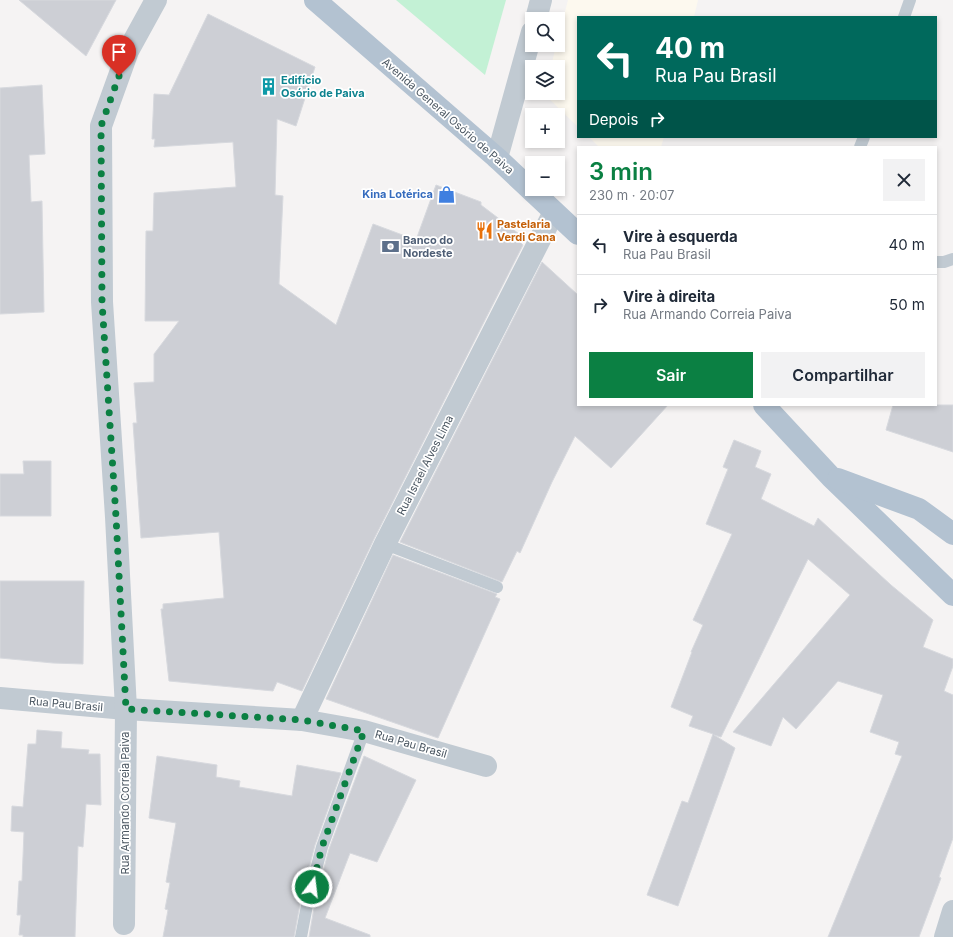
<!DOCTYPE html>
<html lang="pt">
<meta charset="utf-8">
<style>
body{margin:0;font-family:Inter,sans-serif;background:#f2f2f3;color:#1f2937;height:100vh;display:flex;flex-direction:column;font-size:15px;white-space:nowrap}
*{box-sizing:border-box;margin:0}
p{font-size:13px;color:#747a83}
.icon{flex:none;width:22px;height:22px;fill:none;stroke:currentColor;stroke-width:2;stroke-linecap:round;stroke-linejoin:round}
.map{position:relative;flex:1;overflow:hidden}
.details{position:absolute;left:577px;top:146px;width:360px;height:260px;display:flex;flex-direction:column;background:#fff;border-radius:0px;box-shadow:0 2px 6px #0003}
.details>*{flex:none}
.hud{position:absolute;left:577px;top:16px;width:360px;height:122px;border-radius:0px;box-shadow:0 2px 6px #0003;background:#00695c;color:#fff;overflow:hidden}
.buttons{position:absolute;left:525px;top:12px;display:grid;gap:8px}
.buttons a{display:grid;place-items:center;width:40px;height:40px;border-radius:0px;background:#fff;box-shadow:0 2px 6px #0003;font-size:20px}
.pin{position:absolute;display:grid;place-items:center;width:34px;height:34px;color:#fff;margin:-41px -17px;border-radius:50% 50% 50% 0;rotate:-45deg;box-shadow:0 0 4px #0007}
.pin .icon{rotate:45deg}
.me{position:absolute;width:44px;margin:-22px;rotate:15deg;stroke-linejoin:round;filter:drop-shadow(0 0 3px #0008)}
.turn{display:flex;align-items:center;gap:14px;height:84px;padding:0 12px;font-size:18px}
.turn .icon{width:52px;height:52px;stroke-width:2.5}
.turn b{display:block;font-size:28px;line-height:34px}
.then{display:flex;align-items:center;height:38px;padding:0 12px;background:#0003;gap:8px;font-size:15px}
.round{display:grid;place-items:center;flex:none;width:42px;height:42px;border-radius:0px;background:#f2f2f3}
.head{display:flex;align-items:center;justify-content:space-between;height:68px;padding:0 12px}
h1{font-size:24px;font-weight:600;line-height:30px;color:#0b8043}
.button{display:flex;gap:8px;margin-top:auto;padding:8px 12px}
.button a{flex:1;height:46px;border-radius:0px;background:#0b8043;color:#fff;font-size:16px;font-weight:600;line-height:46px;text-align:center}
.button a+a{background:#f2f2f3;color:#1f2937}
ul{padding:0;list-style:none}
li{display:flex;align-items:center;gap:12px;height:60px;padding:0 12px;border-top:1px solid #e0e1e3}
li div{flex:1}
li b{display:block;font-size:15px}
li em{font-style:normal}
.map>svg:first-child{display:block}
</style>
<div class="map">
<svg width="953" height="937" viewBox="0 0 953 937">
<rect width="100%" height="100%" fill="#f5f3f3"/>
<g fill="#fdf9ef">
<path d="M 568,0 L 698,0 L 694,17 L 578,17 L 578,127 L 543,93 L 558,93 L 558,67 L 551,67 L 556,45 L 558,45 L 558,39 Z"/>
<path d="M 589,137 L 664,137 L 661,147 L 599,147 Z"/>
</g>
<path fill="#c3f1d5" d="M 396,0 L 506,0 L 485,75 Z"/>
<g fill="#cdcfd5" stroke="#d7d9de">
<path d="M 19,0 L 116,0 L 86,56 Z"/>
<path d="M 208,14 L 315,67 L 296,126 L 277,119 L 275,195 L 283,196 L 279,284 L 336,325 L 373,224 L 416,240 L 436,185 L 481,202 L 481,205 L 523,237 L 520,242 L 523,245 L 374,539 L 302,691 L 277,682 L 273,691 L 169,681 L 161,609 L 163,609 L 163,604 L 224,598 L 219,532 L 141,538 L 133,423 L 137,423 L 134,383 L 154,382 L 154,354 L 179,321 L 145,321 L 146,231 L 153,231 L 154,193 L 236,187 L 233,142 L 154,147 L 155,139 L 152,139 L 154,94 L 169,95 Z"/>
<path d="M 42,85 L 45,154 L 29,155 L 31,202 L 42,201 L 44,312 L 0,314 L 0,88 Z"/>
<path d="M 542,262 L 578,295 L 578,405 L 668,405 L 611,468 L 575,436 L 552,482 L 520,553 L 517,551 L 502,582 L 400,542 Z"/>
<path d="M 893,405 L 953,405 L 953,452 L 886,430 Z"/>
<path d="M 734,440 L 761,451 L 755,467 L 771,474 L 761,499 L 814,526 L 818,518 L 891,585 L 933,620 L 923,647 L 953,659 L 953,666 L 944,691 L 953,695 L 953,838 L 939,877 L 941,878 L 919,937 L 828,937 L 902,756 L 895,754 L 899,742 L 870,732 L 883,695 L 838,681 L 796,729 L 783,717 L 771,746 L 733,732 L 850,595 L 808,559 L 721,737 L 714,735 L 735,748 L 678,906 L 647,895 L 682,801 L 688,803 L 713,734 L 689,726 L 693,716 L 671,707 L 692,652 L 691,652 L 703,625 L 693,620 L 732,534 L 706,524 L 728,469 L 723,467 Z"/>
<path d="M 23,461 L 51,461 L 51,516 L 0,516 L 0,474 L 24,474 Z"/>
<path d="M 393,555 L 497,594 L 495,597 L 500,599 L 438,738 L 326,699 Z"/>
<path d="M 0,581 L 84,581 L 83,664 L 53,663 L 0,658 Z"/>
<path d="M 37,730 L 62,732 L 61,748 L 89,750 L 88,754 L 100,754 L 101,805 L 86,804 L 83,847 L 78,846 L 75,937 L 23,937 L 23,935 L 19,935 L 21,915 L 17,915 L 19,881 L 22,881 L 24,832 L 11,831 L 12,806 L 23,807 L 28,744 L 36,744 Z"/>
<path d="M 157,756 L 217,765 L 216,777 L 240,781 L 239,787 L 292,796 L 297,765 L 341,773 L 315,845 L 301,899 L 294,937 L 163,937 L 168,910 L 165,909 L 170,883 L 166,882 L 176,823 L 149,818 Z"/>
<path d="M 364,756 L 416,780 L 377,862 L 350,853 L 325,918 L 370,935 L 370,937 L 309,937 L 315,902 L 329,849 Z"/>
</g>
<g fill="none" stroke-linecap="round" stroke-linejoin="round">
<g stroke="#c1cad2" stroke-width="12">
<path d="M 904,17 L 910,0"/>
<path d="M 860,147 L 864,137"/>
<path d="M 936,262 L 944,262 L 953,259"/>
<path d="M 385,544 L 497,587"/>
<path d="M 301,937 L 308,900 L 322,847 L 364,731"/>
</g>
<g stroke="#c1cad2" stroke-width="22">
<path d="M 536,19 L 541,0"/>
<path d="M 497,158 L 532,32"/>
<path d="M 0,698 L 126,709 L 302,720 L 364,731 L 486,766"/>
<path d="M 302,720 L 385,544 L 554,212"/>
<path d="M 124,924 L 126,709 L 116,517 L 102,302 L 101,126 L 128,51 L 156,0"/>
<path d="M 945,937 L 953,911"/>
</g>
<g stroke="#b3c2d1" stroke-width="22">
<path d="M 315,0 L 497,158 L 578,234"/>
<path d="M 764,405 L 831,477 L 953,595"/>
<path d="M 838,479 L 919,509 L 953,534"/>
</g>
</g>
<g fill="none" stroke-linecap="round" stroke-linejoin="round">
<path stroke="#0b8043" stroke-width="7" stroke-dasharray="0 12.6" d="M 119,76 L 101,126 L 102,302 L 116,517 L 126,709 L 302,720 L 364,731 L 322,847 L 312,887"/>
</g>
<defs>
<symbol id="building-bare" viewBox="-9 -9 18 18"><path d="M-4-6H4V6H1V3H-1V6H-4ZM-2.5-4.3h1.7v1.8h-1.7ZM.8-4.3h1.7v1.8H.8ZM-2.5-1h1.7V.8h-1.7ZM.8-1h1.7V.8H.8Z" fill="#0f9aa8" stroke="#fff" stroke-width="2.5" paint-order="stroke"/></symbol>
<symbol id="shop-bare" viewBox="-9 -9 18 18"><path d="M-5-2.5h2.3a2.7 3.5 0 0 1 5.4 0H5L5.5 6h-11ZM-1.5-2.5h3a1.5 2.3 0 0 0-3 0Z" fill="#3f7fe0" stroke="#fff" stroke-width="2.5" paint-order="stroke"/></symbol>
<symbol id="restaurant-bare" viewBox="-9 -9 18 18"><path d="M-5-6h1v4h1v-4h1v4h1v-4h1v5L-1.5 .5V6h-2V.5L-5-1ZM5-6V6H3V1.5H1.5Q1.5-4 5-6Z" fill="#e8710a" stroke="#fff" stroke-width="2.5" paint-order="stroke"/></symbol>
<symbol id="bank-bare" viewBox="-9 -9 18 18"><path d="M-6-4H6V4H-6ZM0-2.3a2.3 2.3 0 1 0 0 4.6a2.3 2.3 0 1 0 0-4.6Z" fill="#5c6f8a" stroke="#fff" stroke-width="2.5" paint-order="stroke"/></symbol>
</defs>
<g fill-rule="evenodd">
<use href="#building-bare" x="256" y="74" width="25" height="25"/>
<use href="#shop-bare" x="434" y="182" width="25" height="25"/>
<use href="#restaurant-bare" x="472" y="218" width="25" height="25"/>
<use href="#bank-bare" x="378" y="234" width="25" height="25"/>
</g>
<g text-anchor="middle" dominant-baseline="central" stroke-width="3.5" stroke-linejoin="round" paint-order="stroke">
<g font-size="11" font-weight="bold" fill="#0d838f" stroke="#fff" text-anchor="start">
<text x="281" y="80">Edifício<tspan x="281" dy="13">Osório de Paiva</tspan></text>
</g>
<g font-size="11" fill="#4a5661" stroke="#fff">
<text transform="translate(448 116) rotate(41)">Avenida General Osório de Paiva</text>
<text transform="translate(425 465) rotate(-63)">Rua Israel Alves Lima</text>
<text transform="translate(66 704) rotate(5)">Rua Pau Brasil</text>
<text transform="translate(411 744) rotate(16)">Rua Pau Brasil</text>
<text transform="translate(125 803) rotate(-90)">Rua Armando Correia Paiva</text>
</g>
<g font-size="11" font-weight="bold" fill="#366cbe" stroke="#fff" text-anchor="end">
<text x="433" y="194">Kina Lotérica</text>
</g>
<g font-size="11" font-weight="bold" fill="#c56008" stroke="#fff" text-anchor="start">
<text x="497" y="224">Pastelaria<tspan x="497" dy="13">Verdi Cana</tspan></text>
</g>
<g font-size="11" font-weight="bold" fill="#4e5e75" stroke="#fff" text-anchor="start">
<text x="403" y="240">Banco do<tspan x="403" dy="13">Nordeste</tspan></text>
</g>
</g>
</svg>
<div class="buttons">
<a><svg class="icon" aria-label="search" viewBox="0 0 24 24"><circle cx="10" cy="10" r="6"/><path d="M15 15l6 6"/></svg></a>
<a><svg class="icon" aria-label="layers" viewBox="0 0 24 24"><path d="M12 4l9 5-9 5-9-5zM3 14l9 5 9-5"/></svg></a>
<a>+</a>
<a>−</a>
</div>
<div class="pin" style="left:119px;top:76px;background:#d93025"><svg class="icon" aria-label="arrive" viewBox="0 0 24 24"><path d="M6 21V4h12l-3 4 3 4H6"/></svg></div>
<svg class="me" style="left:312px;top:887px" viewBox="-20 -20 40 40"><circle r="17" fill="#0b8043" stroke="#fff" stroke-width="3"/><path d="M0-11L8 9 0 5-8 9z" fill="#fff"/></svg>
<div class="hud">
<div class="turn"><svg class="icon" aria-label="left" viewBox="0 0 24 24"><path d="M17 20v-9H6M10 6l-5 5 5 5"/></svg><div><b>40 m</b>Rua Pau Brasil</div></div>
<div class="then">Depois<svg class="icon" aria-label="right" viewBox="0 0 24 24"><path d="M7 20v-9h11M14 6l5 5-5 5"/></svg></div>
</div>
<section class="details">
<div class="head"><div><h1>3 min</h1><p>230 m · 20:07</p></div><a class="round"><svg class="icon" aria-label="close" viewBox="0 0 24 24"><path d="M6 6l12 12M18 6L6 18"/></svg></a></div>
<ul>
<li><svg class="icon" aria-label="left" viewBox="0 0 24 24"><path d="M17 20v-9H6M10 6l-5 5 5 5"/></svg><div><b>Vire à esquerda</b><p>Rua Pau Brasil</p></div><em>40 m</em></li>
<li><svg class="icon" aria-label="right" viewBox="0 0 24 24"><path d="M7 20v-9h11M14 6l5 5-5 5"/></svg><div><b>Vire à direita</b><p>Rua Armando Correia Paiva</p></div><em>50 m</em></li>
</ul>
<div class="button"><a>Sair</a><a>Compartilhar</a></div>
</section>
</div>
